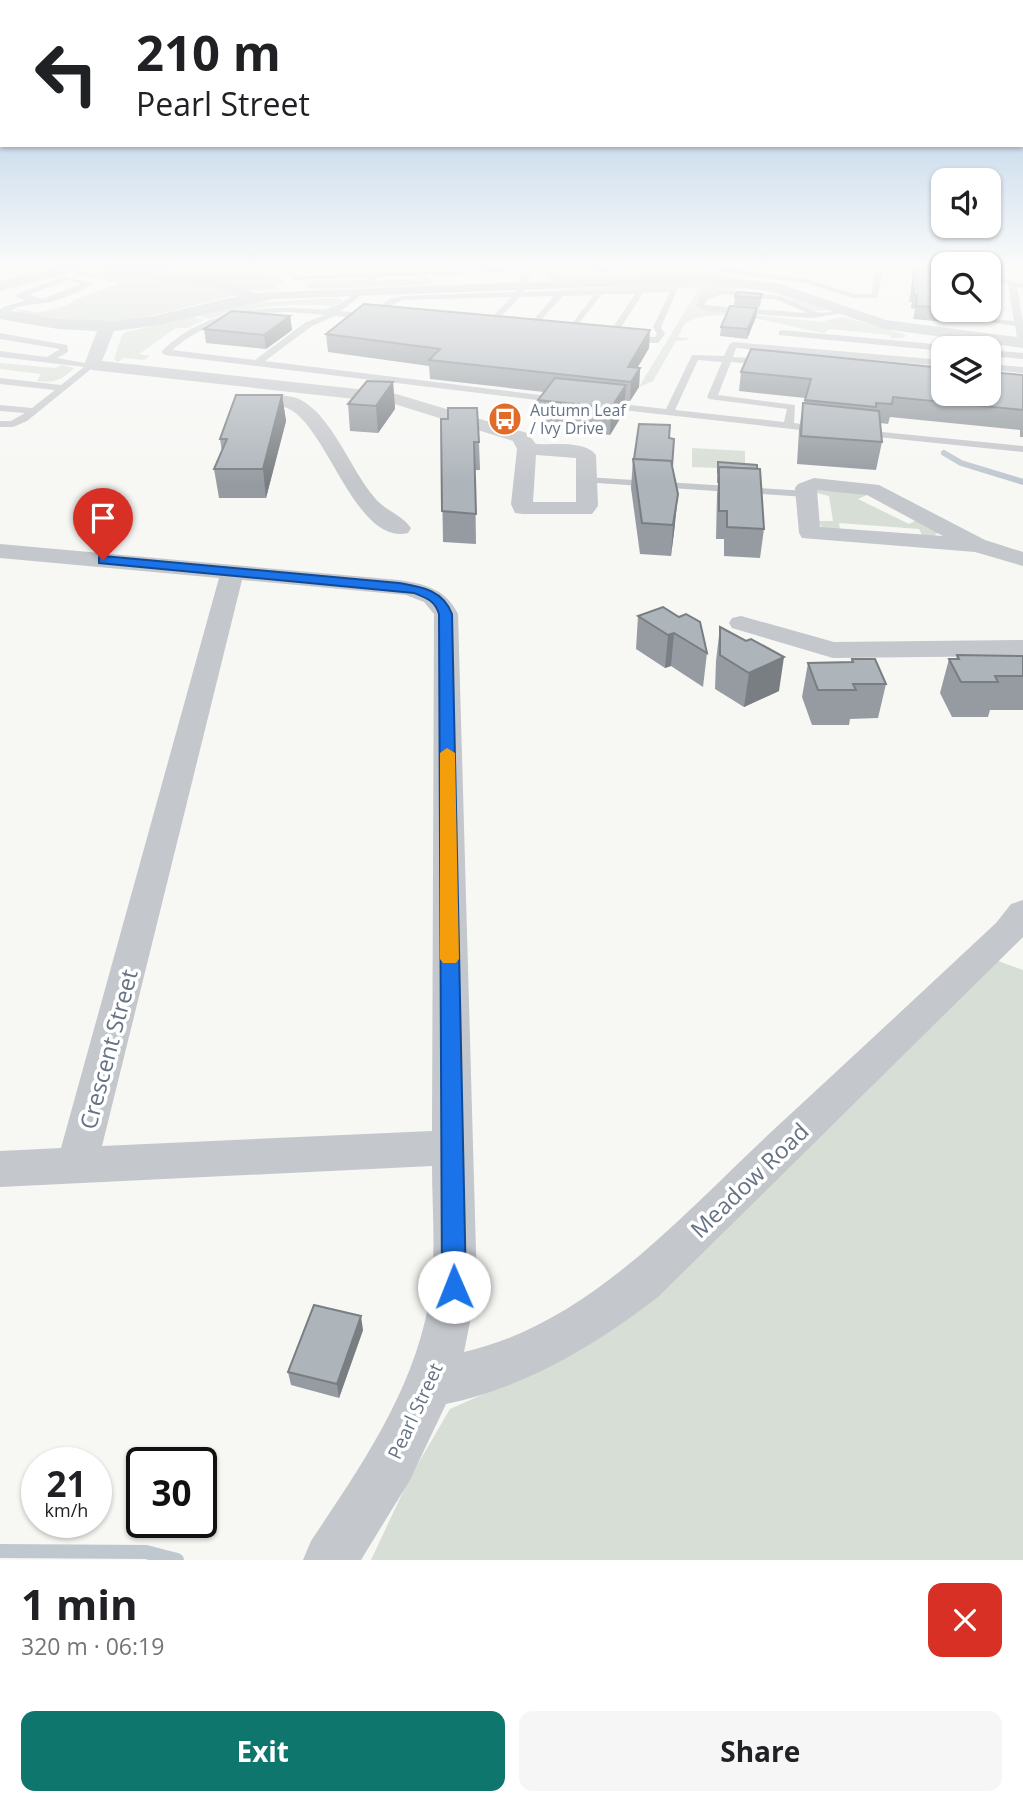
<!DOCTYPE html>
<meta charset="utf-8">
<style>
body{margin:0;font-family:"Open Sans",sans-serif;background:#f6f6f6;color:#202124;height:100vh;display:flex;flex-direction:column;font-size:26px;white-space:nowrap}
*{box-sizing:border-box;margin:0}
p{font-size:23px;color:#757577}
.icon{flex:none;width:38px;height:38px;fill:none;stroke:currentColor;stroke-width:2;stroke-linecap:round;stroke-linejoin:round}
.map{position:relative;height:1560px;overflow:hidden}
.sheet{display:flex;flex-direction:column;background:#fff;flex:1}
.sheet>*{flex:none}
.top-card{position:absolute;left:0px;top:0px;width:1024px;height:147px;box-shadow:0 2px 5px #0004;background:#fff;color:#202124;overflow:hidden}
.fabs{position:absolute;left:931px;top:168px;display:grid;gap:14px}
.fabs a{display:grid;place-items:center;width:70px;height:70px;border-radius:14px;background:#fff;box-shadow:0 2px 5px #0004;font-size:35px}
.speed{position:absolute;left:21px;top:1447px;display:flex;gap:14px;font-size:35px;font-weight:700;text-align:center}
.speed>*{display:grid;place-content:center;width:91px;height:91px;border-radius:50%;background:#fff;box-shadow:0 2px 5px #0004;line-height:1}
.speed small{font-size:18px;font-weight:400}
.speed .limit{border:4px solid #111;border-radius:10px;background:#fff;color:#111}
.pin{position:absolute;display:grid;place-items:center;width:60px;height:60px;color:#fff;margin:-72px -30px;border-radius:50% 50% 50% 0;rotate:-45deg;box-shadow:0 0 7px #0007}
.pin .icon{rotate:45deg}
.me{position:absolute;width:77px;margin:-38px;rotate:359deg;stroke-linejoin:round;filter:drop-shadow(0 0 5px #0008)}
.turn{display:flex;align-items:center;gap:24px;height:147px;padding:0 21px;font-size:32px}
.turn .icon{width:91px;height:91px;stroke-width:2.5}
.turn b{display:block;font-size:49px;line-height:60px}
.round{display:grid;place-items:center;flex:none;width:74px;height:74px;border-radius:14px;background:#f6f6f6}
.summary{display:flex;align-items:center;justify-content:space-between;height:119px;padding:0 21px}
h1{font-size:42px;font-weight:700;line-height:52px}
.action{display:flex;gap:14px;margin-top:auto;padding:14px 21px}
.action a{flex:1;height:80px;border-radius:14px;background:#0f766e;color:#fff;font-size:28px;font-weight:700;line-height:80px;text-align:center}
.action a+a{background:#f6f6f6;color:#202124}
.map>svg:first-child{display:block}
</style>
<div class="map">
<svg width="1023" height="1560" viewBox="0 0 1023 1560">
<rect width="100%" height="100%" fill="#f7f7f4"/>
<g fill="#d7ded5">
<path d="M 110,265 L 265,265 L 273,278 L 286,279 L 272,290 L 258,291 L 180,275 Z"/>
<path d="M 552,265 L 570,265 L 563,276 L 709,272 L 742,276 L 685,275 L 557,281 L 549,280 Z"/>
<path d="M 97,266 L 221,288 L 237,295 C 184,306 132,326 77,323 C 59,321 41,317 23,314 L 16,310 C 23,308 32,313 39,312 C 51,311 64,306 75,302 L 71,301 L 119,283 L 74,274 Z"/>
<path d="M 424,275 L 434,281 L 432,285 L 317,289 L 309,288 L 305,284 L 322,279 L 322,282 L 364,280 L 367,277 L 376,277 L 377,280 L 420,279 Z"/>
<path d="M 706,282 C 748,286 789,290 826,310 C 810,314 791,297 774,293 C 750,287 707,284 694,306 L 703,310 L 820,322 L 843,317 L 906,335 L 902,338 L 891,338 L 890,335 L 829,329 L 824,333 C 786,327 721,303 685,323 L 678,337 L 688,338 L 687,340 L 676,341 L 653,381 L 639,387 L 699,288 L 540,291 Z"/>
<path d="M 329,298 L 341,299 L 342,301 L 329,309 L 330,306 C 288,302 250,308 208,319 L 199,316 L 244,304 Z"/>
<path d="M 195,317 L 204,320 L 188,328 L 176,328 L 139,354 L 150,356 L 144,360 L 124,358 L 118,362 L 114,359 L 122,335 L 126,332 Z"/>
<path d="M 0,363 L 55,368 L 62,365 L 74,368 C 63,380 53,383 37,381 L 41,374 L 0,369 Z"/>
<path d="M 692,448 L 745,451 L 745,469 L 692,467 Z"/>
<path d="M 817,490 L 866,493 L 867,495 L 858,499 L 909,524 L 917,520 L 939,532 L 934,536 L 922,535 L 919,529 L 839,523 L 840,530 L 823,529 L 818,521 L 833,521 L 829,496 L 813,492 Z"/>
<path d="M 998,961 L 1023,970 L 1023,1560 L 371,1560 L 409,1479 L 450,1409 L 544,1367 L 639,1311 Z"/>
</g>
<g fill="none" stroke-linecap="round" stroke-linejoin="round">
<path stroke="#c0c8cf" stroke-width="6" d="M 944,453 L 961,463 L 1023,482"/>
<path stroke="#c0c8cf" stroke-width="14" d="M 0,1551 L 146,1552 L 177,1560"/>
<g fill="#c4c7cb" fill-rule="evenodd">
<path d="M 281,265 L 289,265 L 296,276 L 506,268 L 519,265 L 517,271 L 506,272 L 294,280 Z"/>
<path d="M 525,265 L 533,265 L 523,292 L 678,288 L 661,327 L 665,334 L 658,343 L 628,343 L 624,340 L 628,337 L 655,337 L 657,334 L 653,327 L 670,292 L 643,293 L 613,340 L 610,341 L 606,338 L 635,294 L 602,294 L 568,337 L 564,334 L 594,295 L 563,296 L 528,334 L 524,331 L 554,296 L 520,297 L 488,330 L 484,327 L 485,325 L 511,297 L 403,300 L 395,303 L 373,319 L 335,316 L 312,326 L 265,361 L 564,398 L 566,400 L 561,403 L 165,355 L 161,352 C 195,317 243,307 290,308 C 322,308 324,316 351,296 L 351,292 L 355,290 L 359,292 L 359,297 L 341,311 L 371,314 L 389,299 L 403,296 L 515,292 ZM 290,312 L 325,315 L 306,322 L 255,360 L 172,350 C 208,320 245,313 290,312 Z"/>
<path d="M 587,265 L 595,265 L 593,267 L 596,268 L 688,265 L 754,270 L 757,273 L 806,279 L 854,294 L 871,294 L 876,271 L 837,265 L 864,265 L 884,269 L 877,298 L 853,298 L 805,283 L 753,277 L 750,274 L 682,269 L 596,272 L 586,271 Z"/>
<path d="M 989,275 L 1023,284 L 1023,288 L 1017,287 L 1023,322 L 1023,345 L 1018,343 L 1015,326 L 976,320 L 973,310 L 981,310 L 983,318 L 1014,321 L 1008,285 L 989,279 Z"/>
<path d="M 65,276 L 93,284 C 81,291 59,301 45,303 C 28,305 17,305 4,315 L 0,313 L 3,307 L 26,300 L 17,298 L 17,294 ZM 68,280 L 81,284 L 42,299 L 29,295 Z"/>
<path d="M 723,290 L 780,296 L 820,313 L 844,310 L 848,312 L 813,318 L 707,311 L 695,306 L 702,295 ZM 723,294 L 778,300 L 807,313 L 704,305 L 708,299 Z"/>
<path d="M 782,330 L 944,345 L 948,348 L 943,348 L 943,351 L 779,335 L 779,331 Z"/>
<path d="M 0,333 L 67,345 L 68,352 L 57,358 L 96,365 L 27,421 L 13,427 L 0,427 L 0,421 L 11,421 L 25,413 L 0,411 L 0,405 L 32,408 L 55,390 L 0,384 L 0,378 L 61,385 L 84,367 L 0,357 L 0,351 L 47,357 L 60,349 L 0,339 Z"/>
<path d="M 733,342 L 943,360 L 943,366 L 736,348 L 733,357 L 767,359 L 771,362 L 767,365 L 731,362 L 718,395 L 795,405 L 794,423 L 823,427 L 824,429 L 819,432 L 604,408 L 599,405 L 604,402 L 666,409 L 692,355 L 724,356 L 729,345 ZM 698,360 L 722,362 L 707,397 L 709,399 L 787,409 L 784,422 L 675,410 Z"/>
<path d="M 989,350 L 1023,353 L 1023,359 L 989,356 Z"/>
<path d="M 989,364 L 1023,367 L 1023,373 L 989,370 Z"/>
<path d="M 862,430 L 1023,446 L 1023,452 L 858,435 L 857,433 Z"/>
<path d="M 586,477 L 806,491 L 812,494 L 806,497 L 582,482 L 582,478 Z"/>
</g>
<g fill="#c4c7cb" fill-rule="evenodd">
<path d="M 96,265 C 141,265 215,272 255,293 L 706,275 L 780,284 L 886,320 L 1023,338 L 1023,348 L 884,329 L 773,291 L 706,283 L 274,299 L 154,326 L 114,331 L 102,361 L 393,393 L 527,433 L 536,444 C 553,445 585,440 596,455 L 598,506 L 592,514 L 523,514 L 515,513 L 511,504 L 517,449 L 513,441 L 391,403 L 92,370 L 84,365 L 97,331 L 58,329 L 0,319 L 0,309 L 58,319 L 115,321 L 154,316 L 238,296 C 201,276 120,285 96,265 ZM 536,455 L 576,458 L 576,502 L 533,502 Z"/>
<path d="M 261,395 C 272,396 289,394 299,399 C 331,414 351,470 374,497 C 384,510 402,515 411,528 L 408,533 C 355,546 327,424 287,408 C 278,404 265,406 255,404 L 252,400 L 255,396 Z"/>
<path d="M 814,478 L 879,485 L 985,540 L 1023,552 L 1023,566 L 975,552 L 802,538 L 799,533 L 795,488 L 798,484 ZM 817,490 L 867,495 L 943,536 L 820,527 Z"/>
<path d="M 0,544 L 399,580 C 425,584 446,589 458,614 L 477,1287 L 464,1352 C 588,1324 681,1216 770,1133 C 846,1063 921,993 996,923 L 1011,904 L 1023,900 L 1023,937 L 658,1297 C 594,1346 526,1387 446,1404 L 410,1480 L 361,1560 L 303,1560 L 311,1541 C 363,1463 418,1385 431,1289 C 436,1249 432,1206 432,1166 L 0,1187 L 0,1151 L 61,1148 L 219,578 L 0,558 ZM 242,580 L 406,595 L 424,602 L 434,614 L 432,1131 L 102,1146 Z"/>
<path d="M 741,616 L 834,642 L 1023,640 L 1023,656 L 833,658 L 732,628 L 729,623 L 732,618 Z"/>
</g>
<path fill="#c4c7cb" fill-rule="evenodd" d="M 59,265 L 88,265 L 86,269 L 0,291 L 0,281 Z"/>
</g>
<g fill="#959ba0">
<path d="M 419,265 L 499,265 L 499,266 L 419,269 Z"/>
<path d="M 915,265 L 943,265 L 943,310 L 950,310 L 950,312 L 947,312 L 945,322 L 913,319 L 915,309 L 911,308 L 912,302 L 909,302 Z"/>
<path d="M 762,294 L 760,307 L 734,305 L 735,296 Z"/>
<path d="M 290,316 L 292,330 L 266,349 L 206,343 L 204,329 Z"/>
<path d="M 756,317 L 747,339 L 720,336 L 721,327 Z"/>
<path d="M 326,334 L 649,348 L 637,368 L 640,368 L 639,387 L 630,401 L 625,401 L 624,412 L 610,435 L 538,427 L 538,400 L 544,392 L 430,379 L 429,366 L 328,352 Z"/>
<path d="M 741,372 L 1023,375 L 1023,437 L 1020,437 L 1020,430 L 890,417 L 888,424 L 880,423 L 882,442 L 876,470 L 797,464 L 799,430 L 803,403 L 804,403 L 805,398 L 739,391 Z"/>
<path d="M 393,382 L 395,409 L 378,433 L 350,431 L 348,404 Z"/>
<path d="M 282,395 L 286,421 L 266,498 L 219,498 L 214,469 L 222,452 L 220,439 Z"/>
<path d="M 441,419 L 479,442 L 480,470 L 475,470 L 476,544 L 443,542 Z"/>
<path d="M 669,438 L 672,467 L 675,524 L 671,556 L 640,554 L 631,488 L 633,459 Z"/>
<path d="M 718,462 L 764,529 L 760,558 L 724,556 L 724,539 L 716,539 L 717,494 L 718,483 L 717,483 L 717,473 Z"/>
<path d="M 663,607 L 707,653 L 703,687 L 671,666 L 665,668 L 636,649 L 638,616 Z"/>
<path d="M 720,627 L 779,691 L 744,707 L 715,689 L 716,661 Z"/>
<path d="M 957,655 L 1023,656 L 1023,710 L 990,710 L 988,717 L 952,717 L 940,693 L 949,659 L 956,659 Z"/>
<path d="M 852,659 L 886,684 L 878,718 L 850,719 L 849,725 L 812,725 L 802,697 L 808,663 L 851,662 Z"/>
<path d="M 363,1330 L 339,1398 L 291,1385 L 288,1372 Z"/>
</g>
<g fill="#797e82">
<path d="M 757,308 L 756,317 L 747,339 L 748,329 Z"/>
<path d="M 290,316 L 292,330 L 266,349 L 264,335 Z"/>
<path d="M 650,330 L 649,348 L 629,382 L 628,367 Z"/>
<path d="M 640,368 L 639,387 L 630,401 L 631,382 Z"/>
<path d="M 393,382 L 395,409 L 378,433 L 376,406 Z"/>
<path d="M 626,385 L 624,412 L 610,435 L 611,408 Z"/>
<path d="M 282,395 L 286,421 L 266,498 L 263,469 Z"/>
<path d="M 678,494 L 675,524 L 671,556 L 673,525 Z"/>
<path d="M 674,633 L 671,666 L 665,668 L 668,635 Z"/>
<path d="M 784,657 L 779,691 L 744,707 L 749,673 Z"/>
<path d="M 361,1316 L 363,1330 L 339,1398 L 337,1384 Z"/>
</g>
<g fill="#adb4ba" stroke="#797e82" stroke-width="2">
<path d="M 915,265 L 943,265 L 943,308 L 916,306 L 917,295 L 914,295 L 914,289 L 912,289 Z"/>
<path d="M 737,292 L 762,294 L 761,298 L 735,296 Z"/>
<path d="M 364,304 L 650,330 L 628,367 L 640,368 L 631,382 L 429,360 L 440,349 L 326,334 Z"/>
<path d="M 730,306 L 757,308 L 748,329 L 721,327 Z"/>
<path d="M 232,311 L 290,316 L 264,335 L 204,329 Z"/>
<path d="M 751,349 L 943,368 L 943,394 L 989,394 L 989,372 L 1023,375 L 1023,410 L 893,397 L 892,404 L 876,403 L 876,407 L 805,400 L 811,379 L 741,372 Z"/>
<path d="M 555,378 L 626,385 L 611,408 L 538,400 Z"/>
<path d="M 367,381 L 393,382 L 376,406 L 348,404 Z"/>
<path d="M 236,395 L 282,395 L 263,469 L 214,469 L 227,439 L 220,439 Z"/>
<path d="M 803,403 L 879,411 L 882,442 L 801,436 Z"/>
<path d="M 448,408 L 477,408 L 479,442 L 474,442 L 476,514 L 442,511 L 441,419 L 448,419 Z"/>
<path d="M 639,424 L 670,425 L 669,438 L 674,439 L 672,467 L 671,461 L 634,459 Z"/>
<path d="M 633,459 L 671,461 L 678,494 L 673,525 L 642,523 Z"/>
<path d="M 718,462 L 757,465 L 757,469 L 719,467 L 719,472 L 718,472 Z"/>
<path d="M 719,467 L 760,469 L 764,529 L 727,527 L 727,511 L 719,511 Z"/>
<path d="M 663,607 L 679,617 L 686,614 L 700,622 L 707,653 L 674,633 L 668,635 L 638,616 Z"/>
<path d="M 720,627 L 746,641 L 751,639 L 784,657 L 749,673 L 720,655 Z"/>
<path d="M 957,655 L 1023,656 L 1023,676 L 995,676 L 998,682 L 961,682 L 949,659 L 959,659 Z"/>
<path d="M 852,659 L 875,659 L 886,684 L 853,684 L 856,690 L 818,690 L 808,663 L 853,662 Z"/>
<path d="M 314,1305 L 361,1316 L 337,1384 L 288,1372 Z"/>
</g>
<linearGradient id="sky" x2="0" y2="1"><stop stop-color="#98bcde"/><stop offset="0.55" stop-color="#fbfbfa"/><stop offset="1" stop-color="#fbfbfa" stop-opacity="0"/></linearGradient>
<rect width="1023" height="484" fill="url(#sky)"/>
<path fill="#1a73e8" stroke="#114b97" stroke-width="2" d="M 103,556 L 399,583 C 422,587 443,590 452,614 L 466,1287 L 463,1295 L 454,1298 L 446,1295 L 442,1287 L 439,614 C 435,601 427,598 414,593 L 99,563 L 99,557 Z"/>
<path fill="#f59e0b" d="M 447,748 L 455,753 L 459,959 L 456,963 L 443,963 L 440,959 L 440,753 Z"/>
<defs>
<symbol id="bus-disc" viewBox="-11 -11 22 22"><circle r="9.5" fill="#e16c2a" stroke="#fff"/><path d="M-5-6H5V4H4V6H2V4H-2V6H-4V4H-5ZM-3.5-4V0h7V-4ZM-3.5 1.2v1.5H-2V1.2ZM2 1.2v1.5H3.5V1.2Z" fill="#fff"/></symbol>
</defs>
<g fill-rule="evenodd">
<use href="#bus-disc" x="486" y="400" width="38" height="38"/>
</g>
<g text-anchor="middle" dominant-baseline="central" stroke-width="7" stroke-linejoin="round" paint-order="stroke">
<g font-size="16" fill="#667385" stroke="#fff" text-anchor="start">
<text x="530" y="410">Autumn Leaf<tspan x="530" dy="18">/ Ivy Drive</tspan></text>
</g>
<g font-size="19" fill="#667385" stroke="#fff">
<text transform="translate(415 1411) rotate(-65)">Pearl Street</text>
</g>
<g font-size="23" fill="#667385" stroke="#fff">
<text transform="translate(108 1049) rotate(-75)">Crescent Street</text>
<text transform="translate(749 1180) rotate(-44)">Meadow Road</text>
</g>
</g>
</svg>
<div class="fabs">
<a><svg class="icon" aria-label="sound" viewBox="0 0 24 24"><path d="M4 9h4l5-4v14l-5-4H4zM17 9q2 3 0 6"/></svg></a>
<a><svg class="icon" aria-label="search" viewBox="0 0 24 24"><circle cx="10" cy="10" r="6"/><path d="M15 15l6 6"/></svg></a>
<a><svg class="icon" aria-label="layers" viewBox="0 0 24 24"><path d="M12 4l9 5-9 5-9-5zM3 14l9 5 9-5"/></svg></a>
</div>
<div class="speed"><div>21<small>km/h</small></div><div class="limit">30</div></div>
<div class="pin" style="left:103px;top:560px;background:#d93025"><svg class="icon" aria-label="arrive" viewBox="0 0 24 24"><path d="M6 21V4h12l-3 4 3 4H6"/></svg></div>
<svg class="me" style="left:454px;top:1287px" viewBox="-20 -20 40 40"><circle r="19" fill="#fff"/><path d="M0-13L10 11 0 6-10 11z" fill="#1a73e8"/></svg>
<div class="top-card">
<div class="turn"><svg class="icon" aria-label="left" viewBox="0 0 24 24"><path d="M17 20v-9H6M10 6l-5 5 5 5"/></svg><div><b>210 m</b>Pearl Street</div></div>
</div>
</div>
<section class="sheet">
<div class="summary"><div><h1>1 min</h1><p>320 m · 06:19</p></div><a class="round" style="background:#d93025;color:#fff"><svg class="icon" aria-label="close" viewBox="0 0 24 24"><path d="M6 6l12 12M18 6L6 18"/></svg></a></div>
<div class="action"><a>Exit</a><a>Share</a></div>
</section>
